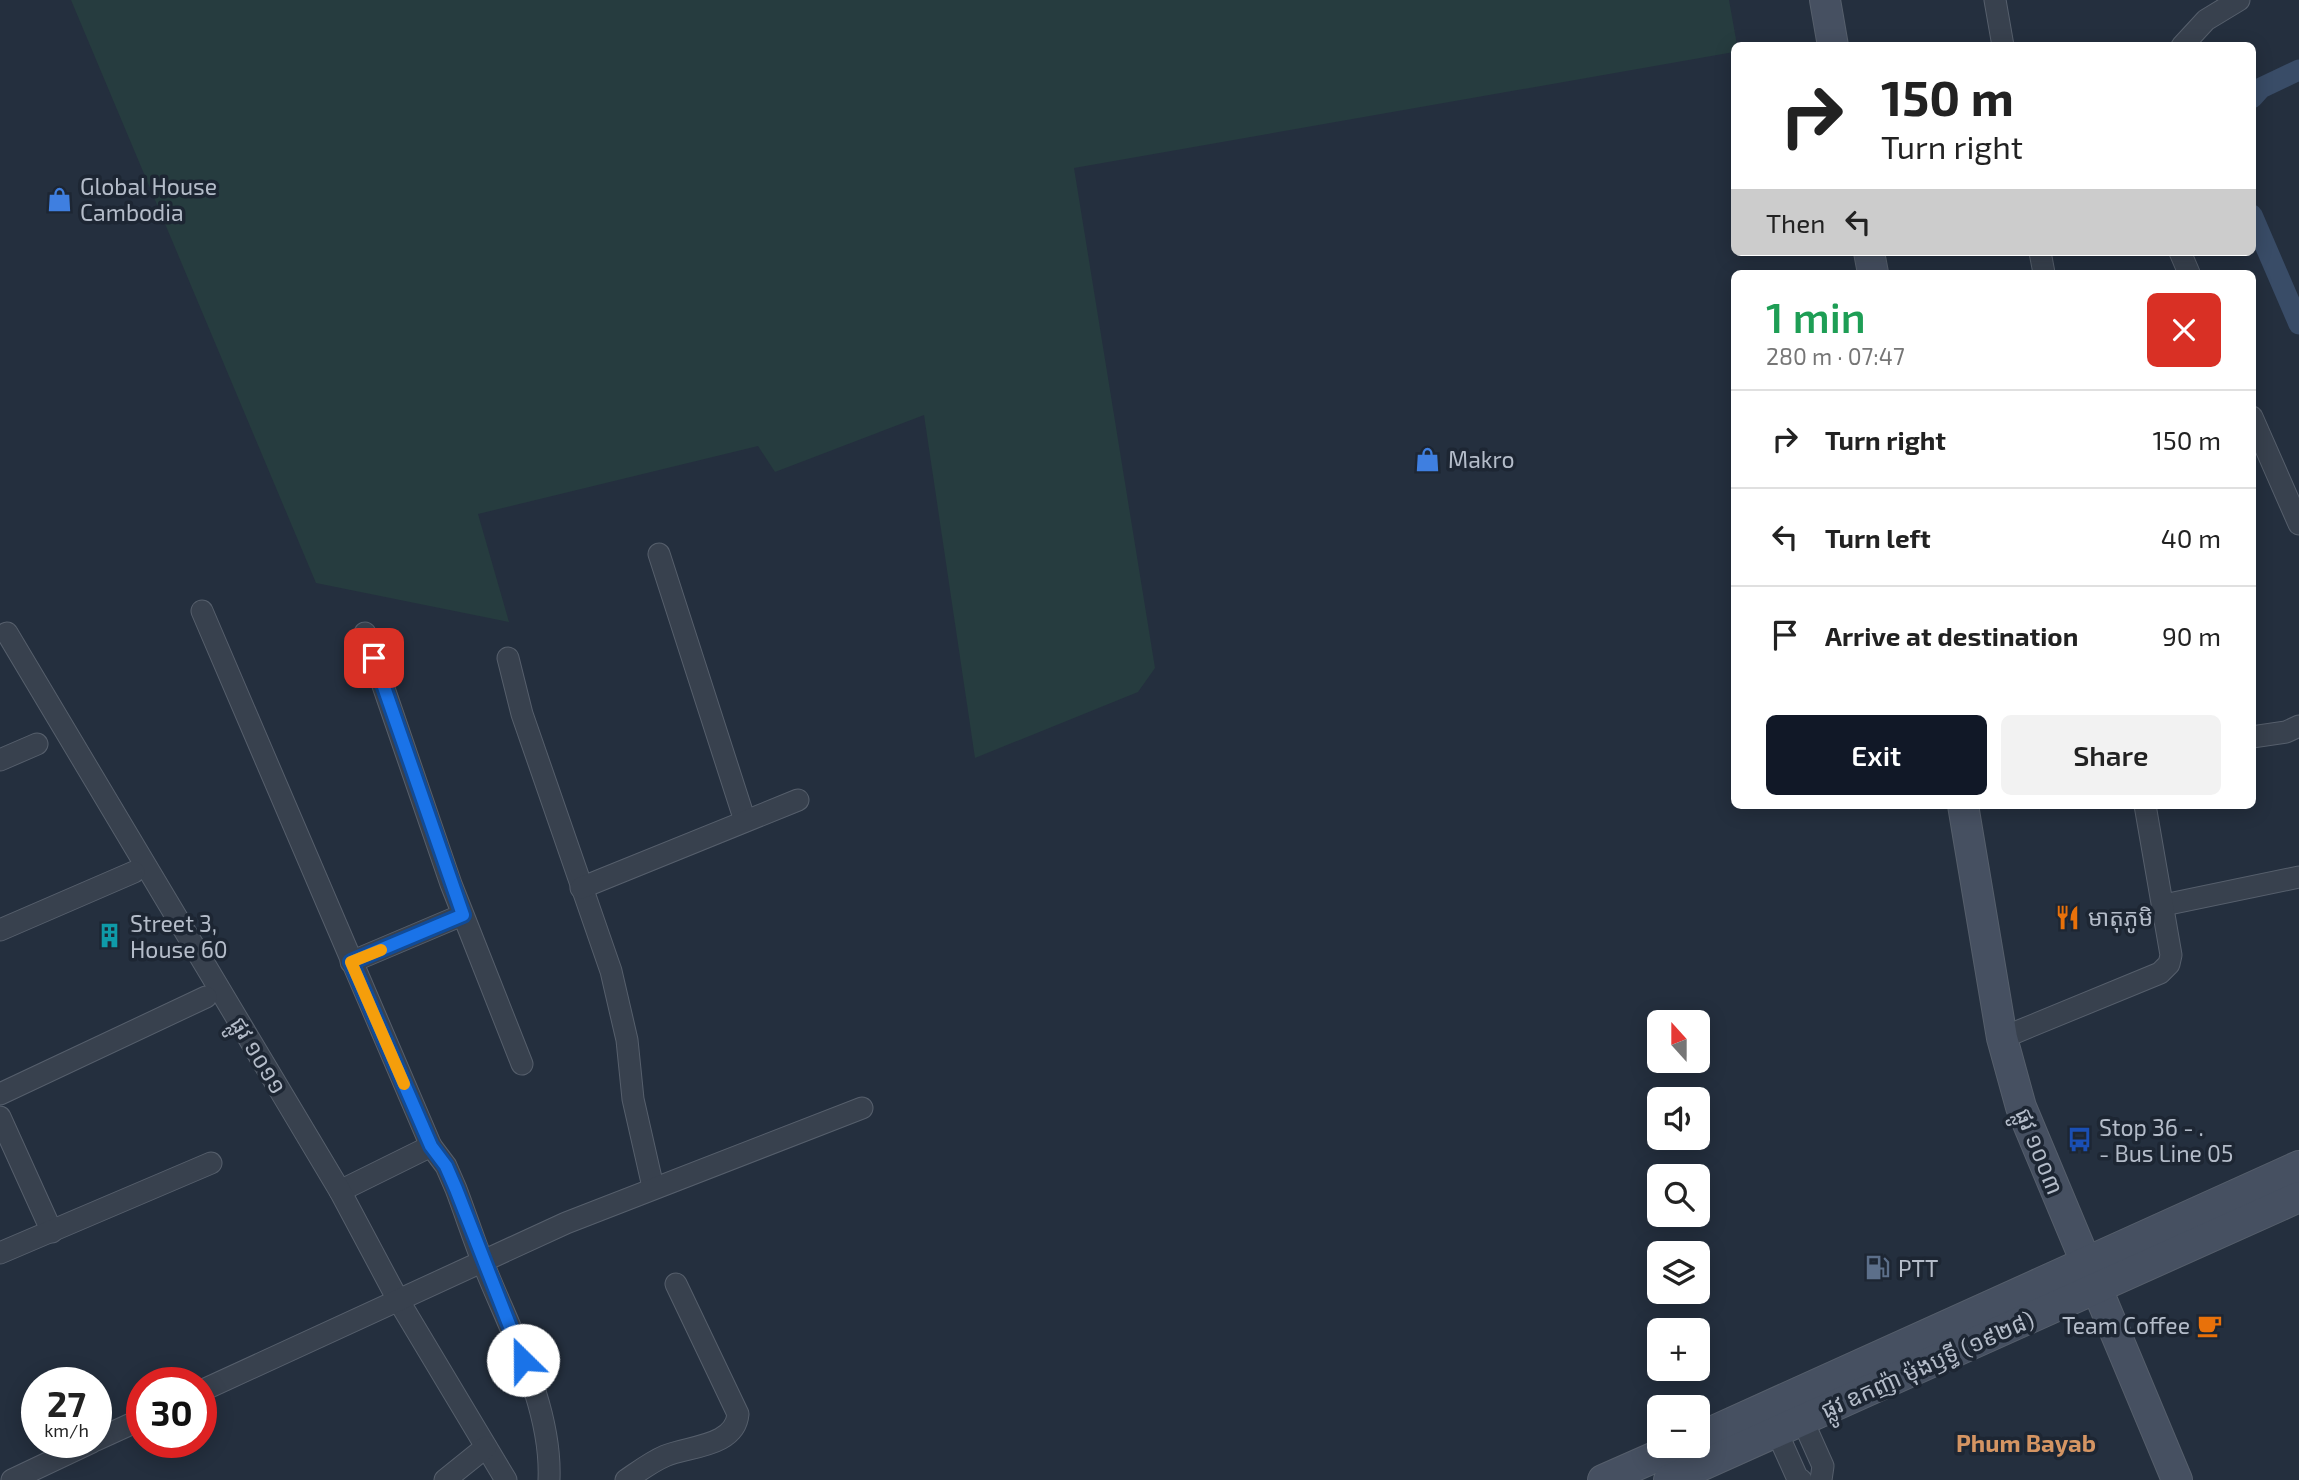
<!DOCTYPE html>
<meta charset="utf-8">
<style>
body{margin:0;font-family:"Exo 2","Noto Sans Khmer",sans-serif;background:#f2f2f2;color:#222;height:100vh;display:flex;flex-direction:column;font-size:26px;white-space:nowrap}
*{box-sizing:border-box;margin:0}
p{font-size:23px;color:#767676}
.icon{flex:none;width:38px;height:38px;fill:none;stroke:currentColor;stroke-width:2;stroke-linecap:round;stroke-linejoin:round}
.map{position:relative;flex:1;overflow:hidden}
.sheet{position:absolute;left:1731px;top:270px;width:525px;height:539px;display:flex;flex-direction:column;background:#fff;border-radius:10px;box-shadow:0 4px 18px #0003}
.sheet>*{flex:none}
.hud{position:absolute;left:1731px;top:42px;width:525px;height:214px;border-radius:10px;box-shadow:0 4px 18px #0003;background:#fff;color:#222;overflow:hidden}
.needle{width:46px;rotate:339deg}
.buttons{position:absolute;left:1647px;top:1010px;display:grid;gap:14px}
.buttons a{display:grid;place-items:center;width:63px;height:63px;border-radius:10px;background:#fff;box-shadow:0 4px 18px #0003;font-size:35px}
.speed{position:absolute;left:21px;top:1367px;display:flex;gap:14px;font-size:35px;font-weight:700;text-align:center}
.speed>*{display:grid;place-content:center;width:91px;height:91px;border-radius:50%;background:#fff;box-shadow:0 4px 18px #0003;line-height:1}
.speed small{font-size:18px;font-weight:400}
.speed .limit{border:10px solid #d22;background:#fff;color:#111}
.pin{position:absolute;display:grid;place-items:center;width:60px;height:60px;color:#fff;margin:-30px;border-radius:14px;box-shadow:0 4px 10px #0006}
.me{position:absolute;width:77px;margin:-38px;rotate:337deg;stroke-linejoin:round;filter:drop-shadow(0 0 5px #0008)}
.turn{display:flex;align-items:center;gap:24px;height:147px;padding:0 35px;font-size:32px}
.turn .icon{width:91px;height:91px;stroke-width:2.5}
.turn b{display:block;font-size:49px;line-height:60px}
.then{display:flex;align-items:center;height:66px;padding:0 35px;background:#0003;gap:14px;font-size:26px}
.round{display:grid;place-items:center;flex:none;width:74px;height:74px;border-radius:10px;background:#f2f2f2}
.headline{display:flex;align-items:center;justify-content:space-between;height:119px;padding:0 35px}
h1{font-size:42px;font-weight:600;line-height:52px;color:#1e9e55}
.button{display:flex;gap:14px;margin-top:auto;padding:14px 35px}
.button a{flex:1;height:80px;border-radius:10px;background:#111827;color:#fff;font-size:28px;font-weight:600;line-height:80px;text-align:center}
.button a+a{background:#f2f2f2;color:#222}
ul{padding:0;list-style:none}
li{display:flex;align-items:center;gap:21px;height:98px;padding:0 35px;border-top:2px solid #e0e0e0}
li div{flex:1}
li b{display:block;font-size:26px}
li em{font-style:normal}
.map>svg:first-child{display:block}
</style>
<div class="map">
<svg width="2299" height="1480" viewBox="0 0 2299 1480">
<rect width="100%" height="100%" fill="#242f3e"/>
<path fill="#263c3f" d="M 71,0 L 1729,0 L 1737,45 L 1734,52 L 1074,168 L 1155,668 L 1138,692 L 975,758 L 924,415 L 775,472 L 758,446 L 478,514 L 509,622 L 316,583 Z"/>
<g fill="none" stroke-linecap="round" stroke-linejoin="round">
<g stroke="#394c67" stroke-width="21">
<path d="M 2252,98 L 2261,88 L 2299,70"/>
<path d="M 2252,215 L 2299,324"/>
</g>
<defs>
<g id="street">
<path d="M 1995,0 L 2003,46"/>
<path d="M 2182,46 L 2206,20 L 2239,0"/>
<path d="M 2040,252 L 2044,273"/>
<path d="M 2180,252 L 2189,273"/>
<path d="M 2252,417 L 2299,524"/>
<path d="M 659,554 L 745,821"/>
<path d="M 202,611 L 431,1146 L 340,1191"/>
<path d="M 7,633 L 340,1191 L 397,1298 L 506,1480"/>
<path d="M 365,633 L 451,884 L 522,1064"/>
<path d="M 508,658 L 522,714 L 611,971 L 627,1040 L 633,1099 L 653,1187"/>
<path d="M 2252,737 L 2286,732 L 2299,726"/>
<path d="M 0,760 L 37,744"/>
<path d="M 581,888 L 798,800"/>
<path d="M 2164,905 L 2299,877"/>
<path d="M 0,930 L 134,872"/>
<path d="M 351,962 L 462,915"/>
<path d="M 2002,1038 L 2160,973 L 2169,964 L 2171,955 L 2145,805"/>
<path d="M 0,1094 L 206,997"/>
<path d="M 0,1117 L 52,1232"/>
<path d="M 431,1146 L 446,1166 L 456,1189 C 467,1218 476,1247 488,1275 C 514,1338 552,1410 549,1480"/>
<path d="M 0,1253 L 211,1163"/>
<path d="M 201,1391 L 566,1223 L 862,1108"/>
<path d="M 1798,1410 L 1823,1466 L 1821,1480"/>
<path d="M 1771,1419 L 1797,1477 L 1801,1480"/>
<path d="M 96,1440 L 142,1419"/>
<path d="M 12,1480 L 92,1442"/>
<path d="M 445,1480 L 486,1447"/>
<path d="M 626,1480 C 638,1472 651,1462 665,1456 C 688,1446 735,1447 738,1414 L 676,1284"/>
</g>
<g id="secondary">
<path d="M 1825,0 L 1833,46"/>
<path d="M 1869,252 L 1873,273"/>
<path d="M 1963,805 L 2002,1038 L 2021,1107 L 2177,1480"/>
<path d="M 1698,1438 L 2299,1166"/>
<path d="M 1603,1480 L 1680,1446"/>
<path d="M 1669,1480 L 2299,1197"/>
</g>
</defs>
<use href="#street" stroke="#565f6c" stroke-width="23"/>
<use href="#secondary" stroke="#565f6c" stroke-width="32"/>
<use href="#street" stroke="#38414e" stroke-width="21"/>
<use href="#secondary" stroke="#465061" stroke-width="30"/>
</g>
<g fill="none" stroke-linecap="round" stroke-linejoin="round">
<defs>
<path id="route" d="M 374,658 L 463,915 L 351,962 L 431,1146 L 446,1166 L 456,1189 L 523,1360"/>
</defs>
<use href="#route" stroke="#114b97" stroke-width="18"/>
<use href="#route" stroke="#1a73e8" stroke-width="12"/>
<path stroke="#f59e0b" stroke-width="12" d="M 381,950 L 351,962 L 404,1084"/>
</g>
<defs>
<symbol id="shop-bare" viewBox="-9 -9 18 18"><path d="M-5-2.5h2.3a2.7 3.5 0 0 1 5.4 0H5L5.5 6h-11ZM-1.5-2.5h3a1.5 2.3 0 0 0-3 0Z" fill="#3f7fe0" stroke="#1d2633" stroke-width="2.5" paint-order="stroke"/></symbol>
<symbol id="restaurant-bare" viewBox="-9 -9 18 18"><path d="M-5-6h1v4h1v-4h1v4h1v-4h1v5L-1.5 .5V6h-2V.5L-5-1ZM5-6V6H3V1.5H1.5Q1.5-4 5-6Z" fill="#e8710a" stroke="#1d2633" stroke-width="2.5" paint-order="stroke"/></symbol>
<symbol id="building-bare" viewBox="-9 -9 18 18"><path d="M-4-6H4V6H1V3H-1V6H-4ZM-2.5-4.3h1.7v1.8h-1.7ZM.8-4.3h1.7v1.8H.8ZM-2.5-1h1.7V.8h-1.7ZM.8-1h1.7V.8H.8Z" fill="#0f9aa8" stroke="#1d2633" stroke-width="2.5" paint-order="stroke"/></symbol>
<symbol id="bus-bare" viewBox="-9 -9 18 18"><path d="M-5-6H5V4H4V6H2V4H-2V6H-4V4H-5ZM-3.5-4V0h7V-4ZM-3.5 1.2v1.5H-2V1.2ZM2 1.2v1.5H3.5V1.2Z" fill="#1a4fb4" stroke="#1d2633" stroke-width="2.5" paint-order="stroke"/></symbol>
<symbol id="fuel-bare" viewBox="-9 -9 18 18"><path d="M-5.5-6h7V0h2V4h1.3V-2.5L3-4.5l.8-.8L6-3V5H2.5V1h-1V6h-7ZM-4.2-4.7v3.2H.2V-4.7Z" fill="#5c6f8a" stroke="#1d2633" stroke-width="2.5" paint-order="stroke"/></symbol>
<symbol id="cafe-bare" viewBox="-9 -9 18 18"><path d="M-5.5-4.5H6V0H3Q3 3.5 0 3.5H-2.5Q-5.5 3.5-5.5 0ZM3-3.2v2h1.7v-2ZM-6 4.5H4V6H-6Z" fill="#e8710a" stroke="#1d2633" stroke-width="2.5" paint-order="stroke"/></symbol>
</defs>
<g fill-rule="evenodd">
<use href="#shop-bare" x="42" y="182" width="35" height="35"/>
<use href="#shop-bare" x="1410" y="442" width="35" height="35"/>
<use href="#restaurant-bare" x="2050" y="900" width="35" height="35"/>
<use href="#building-bare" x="92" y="918" width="35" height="35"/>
<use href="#bus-bare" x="2062" y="1122" width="35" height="35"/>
<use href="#fuel-bare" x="1860" y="1250" width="35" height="35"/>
<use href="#cafe-bare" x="2192" y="1308" width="35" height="35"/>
</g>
<g text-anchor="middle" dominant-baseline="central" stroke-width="7" stroke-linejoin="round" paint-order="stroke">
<g font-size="23" fill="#b4bcc9" stroke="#1d2633" text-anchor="start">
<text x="80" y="186">Global House<tspan x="80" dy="26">Cambodia</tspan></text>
<text x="1448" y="459">Makro</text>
<text x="2088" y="917">មាតុភូមិ</text>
<text x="130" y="923">Street 3,<tspan x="130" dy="26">House 60</tspan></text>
<text x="2099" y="1127">Stop 36 - .<tspan x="2099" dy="26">- Bus Line 05</tspan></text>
<text x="1898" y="1268">PTT</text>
<text x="2190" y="1325" text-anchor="end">Team Coffee</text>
</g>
<g font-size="23" fill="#b4bcc9" stroke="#1d2633">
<text transform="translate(259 1055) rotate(59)">ផ្លូវ ១០១១</text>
<text transform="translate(2040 1151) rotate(68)">ផ្លូវ ១០០៣</text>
<text transform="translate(1927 1364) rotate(-24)">ផ្លូវ ឧកញ៉ា ម៉ុងឫទ្ធី (១៩២៨)</text>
</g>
<g font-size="24" font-weight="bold" fill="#d59563" stroke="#1d2633">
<text x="2026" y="1442">Phum Bayab</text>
</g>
</g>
</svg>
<div class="buttons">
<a><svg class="needle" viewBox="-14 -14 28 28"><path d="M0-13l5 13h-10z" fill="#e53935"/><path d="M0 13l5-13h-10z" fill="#767676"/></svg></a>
<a><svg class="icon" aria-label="sound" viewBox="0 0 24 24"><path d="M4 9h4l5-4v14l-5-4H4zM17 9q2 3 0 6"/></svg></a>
<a><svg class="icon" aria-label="search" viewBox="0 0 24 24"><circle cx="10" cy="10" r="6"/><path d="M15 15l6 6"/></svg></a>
<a><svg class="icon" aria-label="layers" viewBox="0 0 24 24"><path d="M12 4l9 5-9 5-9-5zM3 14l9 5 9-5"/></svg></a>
<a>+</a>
<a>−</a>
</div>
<div class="speed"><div>27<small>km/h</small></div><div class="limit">30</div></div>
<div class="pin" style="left:374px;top:658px;background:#d93025"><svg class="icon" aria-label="arrive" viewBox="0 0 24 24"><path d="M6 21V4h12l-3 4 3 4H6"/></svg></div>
<svg class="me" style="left:523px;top:1360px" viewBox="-20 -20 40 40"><circle r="19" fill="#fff"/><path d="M0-13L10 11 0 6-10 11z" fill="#1a73e8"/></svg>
<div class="hud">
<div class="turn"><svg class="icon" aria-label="right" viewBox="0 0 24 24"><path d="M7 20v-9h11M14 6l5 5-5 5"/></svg><div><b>150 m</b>Turn right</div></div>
<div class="then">Then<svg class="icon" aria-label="left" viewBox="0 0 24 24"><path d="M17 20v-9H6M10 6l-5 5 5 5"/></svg></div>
</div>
<section class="sheet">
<div class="headline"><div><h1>1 min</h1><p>280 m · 07:47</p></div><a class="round" style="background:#d93025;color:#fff"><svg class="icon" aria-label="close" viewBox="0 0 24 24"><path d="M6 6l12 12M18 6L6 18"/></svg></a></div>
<ul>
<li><svg class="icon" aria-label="right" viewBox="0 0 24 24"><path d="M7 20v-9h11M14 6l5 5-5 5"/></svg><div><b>Turn right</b></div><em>150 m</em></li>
<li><svg class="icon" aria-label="left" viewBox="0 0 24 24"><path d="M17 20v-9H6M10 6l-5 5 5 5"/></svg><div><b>Turn left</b></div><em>40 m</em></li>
<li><svg class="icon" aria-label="arrive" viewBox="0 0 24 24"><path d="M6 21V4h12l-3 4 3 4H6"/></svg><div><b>Arrive at destination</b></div><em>90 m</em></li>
</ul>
<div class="button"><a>Exit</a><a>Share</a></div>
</section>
</div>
